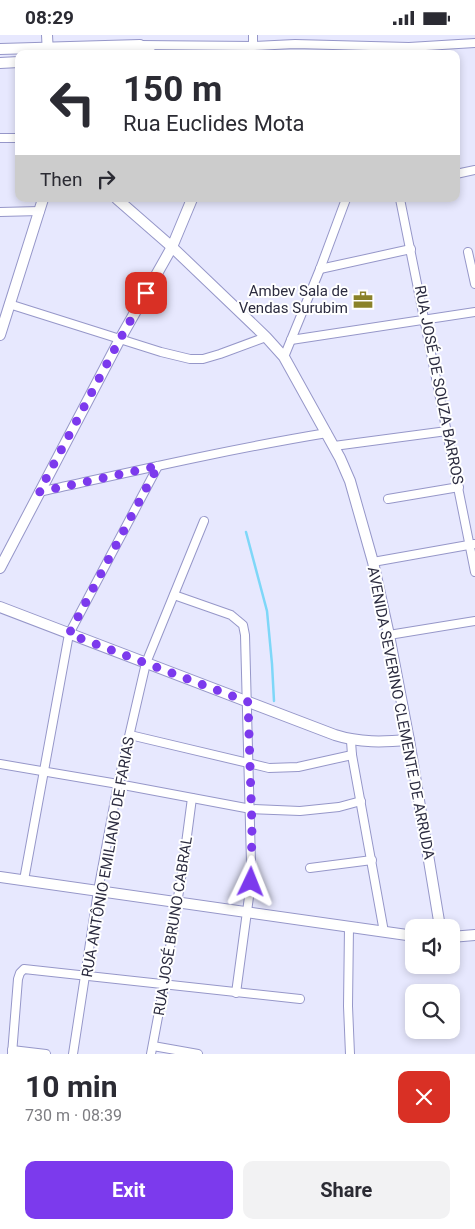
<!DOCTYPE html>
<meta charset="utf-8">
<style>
body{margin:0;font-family:Roboto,sans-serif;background:#f2f2f3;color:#2b2b33;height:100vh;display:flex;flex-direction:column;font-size:19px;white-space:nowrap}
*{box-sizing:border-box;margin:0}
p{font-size:16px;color:#7c7c81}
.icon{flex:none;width:28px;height:28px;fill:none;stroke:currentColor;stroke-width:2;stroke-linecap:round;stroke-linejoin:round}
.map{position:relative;height:1019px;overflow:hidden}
.sheet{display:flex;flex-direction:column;background:#fff;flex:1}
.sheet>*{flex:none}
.guide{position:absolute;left:15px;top:15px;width:445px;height:152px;border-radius:10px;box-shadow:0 2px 8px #0003;background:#fff;color:#2b2b33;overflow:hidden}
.fabs{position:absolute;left:405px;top:884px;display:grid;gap:10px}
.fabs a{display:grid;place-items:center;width:55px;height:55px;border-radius:10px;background:#fff;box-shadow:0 2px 8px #0003;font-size:25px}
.pin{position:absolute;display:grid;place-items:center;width:42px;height:42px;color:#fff;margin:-21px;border-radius:10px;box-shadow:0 2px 8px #0006}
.me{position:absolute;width:55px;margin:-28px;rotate:2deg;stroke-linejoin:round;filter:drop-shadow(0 0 4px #0008)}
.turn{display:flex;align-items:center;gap:18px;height:105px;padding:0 25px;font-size:22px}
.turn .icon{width:65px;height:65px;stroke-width:2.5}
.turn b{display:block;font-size:35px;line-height:42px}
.then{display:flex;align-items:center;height:48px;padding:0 25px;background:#0003;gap:10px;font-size:19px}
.round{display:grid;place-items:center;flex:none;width:52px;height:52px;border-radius:10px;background:#f2f2f3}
.headline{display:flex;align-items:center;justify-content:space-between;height:85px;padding:0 25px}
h1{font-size:30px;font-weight:700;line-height:38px}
.action{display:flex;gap:10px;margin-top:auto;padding:10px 25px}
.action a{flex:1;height:58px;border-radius:10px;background:#7c3aed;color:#fff;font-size:20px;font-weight:700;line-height:58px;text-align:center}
.action a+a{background:#f2f2f3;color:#2b2b33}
.status{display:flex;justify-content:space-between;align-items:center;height:35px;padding:0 25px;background:#fff;direction:ltr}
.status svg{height:14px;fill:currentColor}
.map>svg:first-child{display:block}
</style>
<div class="status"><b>08:29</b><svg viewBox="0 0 49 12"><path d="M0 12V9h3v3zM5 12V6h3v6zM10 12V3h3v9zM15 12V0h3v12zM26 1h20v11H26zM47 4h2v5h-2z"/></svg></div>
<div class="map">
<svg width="475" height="1019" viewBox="0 0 475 1019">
<rect width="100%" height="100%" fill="#e7e8fe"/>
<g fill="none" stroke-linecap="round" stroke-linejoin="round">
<path stroke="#7ed7f8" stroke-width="2.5" d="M 246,497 L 267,576 L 272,629 L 274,666"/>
<defs>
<g id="street">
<path d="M 253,0 L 253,11"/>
<path d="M 140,10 L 253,11 L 295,9 L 409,12 L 475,8"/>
<path d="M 0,103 L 19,103"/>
<path d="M 456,139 L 475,135"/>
<path d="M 400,164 L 475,537"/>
<path d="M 0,177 L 40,176"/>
<path d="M 468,217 L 475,249"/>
<path d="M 320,234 L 411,214"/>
<path d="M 9,269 L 161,317 L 190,324 L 203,324 L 220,319 L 266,302"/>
<path d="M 291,305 L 475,277"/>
<path d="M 284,322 L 320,234 L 346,164"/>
<path d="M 334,411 L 447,396"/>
<path d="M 39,457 C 135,436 230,414 327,398"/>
<path d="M 388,464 L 459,452"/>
<path d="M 373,527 L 474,509"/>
<path d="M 174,560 L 231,580 L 243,590 L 245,600 L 251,828 L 251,847 L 236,958"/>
<path d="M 389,600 L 475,586"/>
<path d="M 130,700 L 269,733 L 298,732 L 352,720"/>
<path d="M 351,706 L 352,720 L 384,897"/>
<path d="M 0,729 L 118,749 L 251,774 L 300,776 L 339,772 L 361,766"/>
<path d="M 310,833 L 372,825"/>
<path d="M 24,845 L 69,599 L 158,431"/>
<path d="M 349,892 L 348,971 L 350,1019"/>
<path d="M 153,1011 L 198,1019"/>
<path d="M 12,1015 L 46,1019"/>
<path d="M 12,1019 L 18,944 L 20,938 L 24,934 L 300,964"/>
<path d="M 73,1019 L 98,856 L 118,749 L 146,628 L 204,486"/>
<path d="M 151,1019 L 164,950 L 183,831 L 192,763"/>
</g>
<g id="secondary">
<path d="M 47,0 L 48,19"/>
<path d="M 0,14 L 140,10 L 152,19"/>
<path d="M 0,28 L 19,27"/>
<path d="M 117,164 L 172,212 L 266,302 L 284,322 L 340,423 L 350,446 L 373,527 L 389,600 L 409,705 L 440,892"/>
<path d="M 0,300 L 43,164"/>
<path d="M 0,533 L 120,304 L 172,212 L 192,164"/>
<path d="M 0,572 L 335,700 C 360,708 383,707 409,705"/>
<path d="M 0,842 L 414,901"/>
<path d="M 451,902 L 475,900"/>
</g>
</defs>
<use href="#street" stroke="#9697c9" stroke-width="10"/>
<use href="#secondary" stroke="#9697c9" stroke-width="12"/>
<use href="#street" stroke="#fff" stroke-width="8"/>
<use href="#secondary" stroke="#fff" stroke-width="10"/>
</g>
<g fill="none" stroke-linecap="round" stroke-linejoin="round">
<path stroke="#7c3aed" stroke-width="9" stroke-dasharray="0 16.2" d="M 146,258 L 120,304 L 39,457 L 158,431 L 69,599 L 248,667 L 252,792 L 251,847"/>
</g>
<defs>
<symbol id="office-bare" viewBox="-9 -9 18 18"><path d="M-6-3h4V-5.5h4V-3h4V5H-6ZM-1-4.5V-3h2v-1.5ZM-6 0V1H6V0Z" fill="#8a822a" stroke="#fff" stroke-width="2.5" paint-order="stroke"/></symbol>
</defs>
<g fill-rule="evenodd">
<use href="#office-bare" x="349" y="251" width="28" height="28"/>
</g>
<g text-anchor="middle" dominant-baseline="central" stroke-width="4" stroke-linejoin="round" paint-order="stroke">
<g font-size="15" fill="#2c2c40" stroke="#fff" text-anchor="end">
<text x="348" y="256">Ambev Sala de<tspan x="348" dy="17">Vendas Surubim</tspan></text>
</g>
<g font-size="15" fill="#2c2c40" stroke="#fff">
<text transform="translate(439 350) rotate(79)">RUA JOSÉ DE SOUZA BARROS</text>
<text transform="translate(401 678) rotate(79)">AVENIDA SEVERINO CLEMENTE DE ARRUDA</text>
<text transform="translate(108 822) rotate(-80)">RUA ANTÔNIO EMILIANO DE FARIAS</text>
<text transform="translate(173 891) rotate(-81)">RUA JOSÉ BRUNO CABRAL</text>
</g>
</g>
</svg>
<div class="fabs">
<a><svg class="icon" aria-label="sound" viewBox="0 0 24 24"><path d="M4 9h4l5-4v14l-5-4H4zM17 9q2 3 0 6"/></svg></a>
<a><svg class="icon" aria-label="search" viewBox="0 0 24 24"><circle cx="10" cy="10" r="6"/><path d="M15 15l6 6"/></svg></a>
</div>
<div class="pin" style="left:146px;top:258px;background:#d93025"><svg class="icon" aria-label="arrive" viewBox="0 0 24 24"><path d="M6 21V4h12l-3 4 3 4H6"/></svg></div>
<svg class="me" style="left:251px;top:847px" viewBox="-20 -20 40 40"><path d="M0-17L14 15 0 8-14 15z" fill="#7c3aed" stroke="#fff" stroke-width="4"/></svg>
<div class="guide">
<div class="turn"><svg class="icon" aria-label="left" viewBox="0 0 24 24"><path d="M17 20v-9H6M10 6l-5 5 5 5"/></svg><div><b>150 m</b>Rua Euclides Mota</div></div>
<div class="then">Then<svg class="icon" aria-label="right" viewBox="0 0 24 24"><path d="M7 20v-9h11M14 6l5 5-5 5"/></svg></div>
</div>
</div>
<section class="sheet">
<div class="headline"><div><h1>10 min</h1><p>730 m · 08:39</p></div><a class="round" style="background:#d93025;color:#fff"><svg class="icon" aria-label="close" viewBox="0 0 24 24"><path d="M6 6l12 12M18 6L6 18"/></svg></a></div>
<div class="action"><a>Exit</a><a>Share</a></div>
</section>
